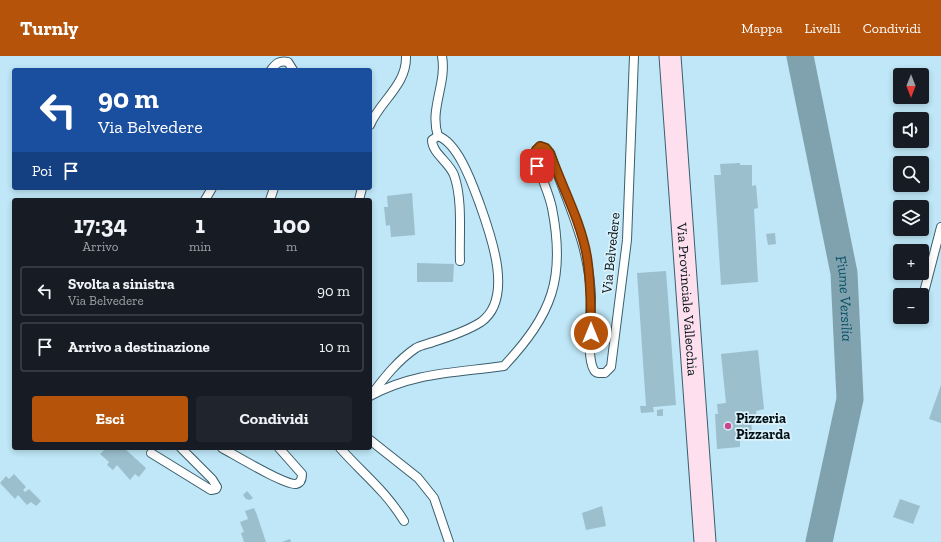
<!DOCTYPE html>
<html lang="it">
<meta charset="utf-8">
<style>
body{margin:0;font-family:"Zilla Slab",serif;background:#20242c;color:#f1f3f6;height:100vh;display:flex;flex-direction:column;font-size:15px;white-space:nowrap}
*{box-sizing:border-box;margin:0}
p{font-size:13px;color:#9ea1a6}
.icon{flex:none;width:22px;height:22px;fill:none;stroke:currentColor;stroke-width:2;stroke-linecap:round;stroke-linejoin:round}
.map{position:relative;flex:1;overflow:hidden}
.sheet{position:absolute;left:12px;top:142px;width:360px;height:252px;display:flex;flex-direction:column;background:#171b24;border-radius:4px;box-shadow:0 2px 6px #0003}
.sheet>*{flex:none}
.top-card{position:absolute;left:12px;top:12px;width:360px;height:122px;border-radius:4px;box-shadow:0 2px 6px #0003;background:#1a4fa0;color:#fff;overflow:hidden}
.needle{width:26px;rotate:180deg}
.controls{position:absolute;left:893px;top:12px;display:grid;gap:8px}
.controls a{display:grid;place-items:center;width:36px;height:36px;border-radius:4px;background:#171b24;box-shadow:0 2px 6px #0003;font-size:20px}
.pin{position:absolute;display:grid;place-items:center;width:34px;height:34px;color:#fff;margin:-17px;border-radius:8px;box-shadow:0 2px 6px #0006}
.me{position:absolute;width:44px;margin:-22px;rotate:0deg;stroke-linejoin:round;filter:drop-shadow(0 0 3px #0008)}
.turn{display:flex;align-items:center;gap:14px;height:84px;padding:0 20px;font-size:18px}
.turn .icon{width:52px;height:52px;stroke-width:2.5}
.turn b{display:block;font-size:28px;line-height:34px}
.then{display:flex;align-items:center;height:38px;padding:0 20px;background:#0003;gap:8px;font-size:15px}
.eta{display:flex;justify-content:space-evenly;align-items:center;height:68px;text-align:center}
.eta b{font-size:24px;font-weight:700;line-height:28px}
.action{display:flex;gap:8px;margin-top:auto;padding:8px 20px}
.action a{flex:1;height:46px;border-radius:4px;background:#b45309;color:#fff;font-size:16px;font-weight:700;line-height:46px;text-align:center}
.action a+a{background:#20242c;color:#f1f3f6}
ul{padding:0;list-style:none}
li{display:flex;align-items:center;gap:12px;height:50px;margin:0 8px 6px;padding:0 12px;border:2px solid #363941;border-radius:4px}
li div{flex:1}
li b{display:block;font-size:15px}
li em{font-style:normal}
header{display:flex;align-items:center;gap:24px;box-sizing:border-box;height:56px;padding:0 20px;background:#b45309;color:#fff}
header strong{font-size:19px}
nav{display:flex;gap:22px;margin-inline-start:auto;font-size:14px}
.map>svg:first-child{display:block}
</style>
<header>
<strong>Turnly</strong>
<nav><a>Mappa</a><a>Livelli</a><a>Condividi</a></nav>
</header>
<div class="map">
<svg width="941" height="486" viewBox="0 0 941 486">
<rect width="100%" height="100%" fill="#bfe7f7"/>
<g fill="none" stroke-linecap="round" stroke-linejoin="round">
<path stroke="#80a2af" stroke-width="27" id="s1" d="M 800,0 L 844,217 L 850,343 L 819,486"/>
</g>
<g fill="#9cbfcd">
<path d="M 740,107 L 740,109 L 752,109 L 752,130 L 756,129 L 758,152 L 754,153 L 758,226 L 721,229 L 714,119 L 721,119 L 720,108 Z"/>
<path d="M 412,137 L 415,179 L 391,181 L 390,169 L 386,170 L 384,151 L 388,151 L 387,140 Z"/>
<path d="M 775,177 L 776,188 L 768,189 L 766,178 Z"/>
<path d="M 417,207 L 454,208 L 453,226 L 417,226 Z"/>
<path d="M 666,215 L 676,349 L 653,351 L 654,356 L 641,357 L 640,350 L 646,350 L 637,217 Z"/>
<path d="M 758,294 L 764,353 L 756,355 L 757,363 L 751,363 L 752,375 L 749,375 L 749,380 L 740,382 L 740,391 L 717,393 L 715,358 L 718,358 L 717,348 L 726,347 L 721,298 Z"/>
<path d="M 941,329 L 941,367 L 929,363 Z"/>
<path d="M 663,353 L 663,360 L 657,360 L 657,354 Z"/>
<path d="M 106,392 L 124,392 L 146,412 L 139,421 L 135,418 L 130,424 L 117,409 L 113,414 L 107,409 L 109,406 L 100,398 Z"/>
<path d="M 14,418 L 26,431 L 23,434 L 25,436 L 29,433 L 41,445 L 36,450 L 31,446 L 27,449 L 18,439 L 15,443 L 0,427 L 6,420 L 9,423 Z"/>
<path d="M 247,435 L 253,442 L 250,444 L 246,443 L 243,439 Z"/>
<path d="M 900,443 L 920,450 L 913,468 L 893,461 Z"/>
<path d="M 602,450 L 606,470 L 586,474 L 582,457 Z"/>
<path d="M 254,452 L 257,459 L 266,486 L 244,486 L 241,477 L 244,476 L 240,466 L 248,463 L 245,455 Z"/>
<path d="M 290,483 L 291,486 L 282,486 Z"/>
</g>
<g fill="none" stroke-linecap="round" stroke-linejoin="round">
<defs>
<g id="lane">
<path d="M 271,14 C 276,7 280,4 288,6 L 293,14"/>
<path d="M 370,69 C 380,45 407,29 406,0"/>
<path d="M 438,80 C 429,53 447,28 442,0"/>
<path d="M 205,144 L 212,132"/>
<path d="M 270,144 L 274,132"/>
<path d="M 359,144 L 362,132"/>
<path d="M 922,244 L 941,171"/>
<path d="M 372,338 C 384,322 398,304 416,292 C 421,289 428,288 433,286 C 449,281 467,275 481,266 C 515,242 490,177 479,146 C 472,127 458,87 438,80 L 432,84 C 432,97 449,106 454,119 C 463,144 459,179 460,205"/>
<path d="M 370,340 C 415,316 455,317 504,310 C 552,258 566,223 552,152 C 548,132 536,114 536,94 L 540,90 L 546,92 L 550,97 C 567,147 589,187 591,241 C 591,257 586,302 594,314 C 596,318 601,317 605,317 L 611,311 L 627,184 L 634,0"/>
<path d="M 370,384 L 418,422 L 434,442 L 449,486"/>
<path d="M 222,392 C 235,399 284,429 296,428 C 301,427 302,423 302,418 L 279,392"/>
<path d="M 340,392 C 363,418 385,434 404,465"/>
<path d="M 151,397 L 211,434 L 216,433 L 217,431 L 212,423 L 181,392"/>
</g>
<g id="secondary">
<path id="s2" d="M 670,0 L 705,486"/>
</g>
</defs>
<use href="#lane" stroke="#3a5e6c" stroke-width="10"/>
<use href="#secondary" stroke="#3a5e6c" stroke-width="23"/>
<use href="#lane" stroke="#fff" stroke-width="8"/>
<use href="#secondary" stroke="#fddfed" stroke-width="21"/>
</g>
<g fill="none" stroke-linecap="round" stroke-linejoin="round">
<defs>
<path id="route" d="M 537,110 L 536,94 L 540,90 L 546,92 L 550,97 C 562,131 581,165 587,201 C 591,226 591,252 591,277"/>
</defs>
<use href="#route" stroke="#753606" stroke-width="10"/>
<use href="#route" stroke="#b45309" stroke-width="7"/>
</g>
<circle fill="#ca478e" stroke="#daf1fb" stroke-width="1.5" cx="728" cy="370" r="4"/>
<g text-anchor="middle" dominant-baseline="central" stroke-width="3.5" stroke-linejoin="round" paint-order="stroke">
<g font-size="14" fill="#041217" stroke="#daf1fb">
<text transform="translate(611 197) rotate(-84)">Via Belvedere</text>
<text stroke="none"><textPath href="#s2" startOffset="244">Via Provinciale Vallecchia</textPath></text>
</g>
<g font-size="14" font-weight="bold" fill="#041217" stroke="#daf1fb" text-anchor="start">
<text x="736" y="362">Pizzeria<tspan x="736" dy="16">Pizzarda</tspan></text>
</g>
<g font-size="15" font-style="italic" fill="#0c5267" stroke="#daf1fb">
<text stroke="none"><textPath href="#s1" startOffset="247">Fiume Versilia</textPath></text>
</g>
</g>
</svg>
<div class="controls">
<a><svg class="needle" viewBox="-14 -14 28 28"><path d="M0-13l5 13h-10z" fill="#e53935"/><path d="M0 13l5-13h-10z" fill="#9ea1a6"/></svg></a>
<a><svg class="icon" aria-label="sound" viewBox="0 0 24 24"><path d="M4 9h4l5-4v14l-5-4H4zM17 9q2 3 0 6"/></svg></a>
<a><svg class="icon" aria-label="search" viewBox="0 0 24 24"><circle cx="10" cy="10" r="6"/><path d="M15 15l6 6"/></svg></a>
<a><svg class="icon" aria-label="layers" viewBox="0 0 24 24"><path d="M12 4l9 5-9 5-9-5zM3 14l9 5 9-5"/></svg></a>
<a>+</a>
<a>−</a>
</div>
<div class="pin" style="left:537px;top:110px;background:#d93025"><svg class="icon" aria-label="arrive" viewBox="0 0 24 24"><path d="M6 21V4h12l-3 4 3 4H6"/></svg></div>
<svg class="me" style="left:591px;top:277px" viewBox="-20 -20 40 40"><circle r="17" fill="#b45309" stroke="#fff" stroke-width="3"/><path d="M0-11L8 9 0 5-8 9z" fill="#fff"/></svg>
<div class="top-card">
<div class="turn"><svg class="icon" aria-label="left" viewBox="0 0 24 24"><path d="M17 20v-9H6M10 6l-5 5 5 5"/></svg><div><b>90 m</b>Via Belvedere</div></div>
<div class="then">Poi<svg class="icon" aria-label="arrive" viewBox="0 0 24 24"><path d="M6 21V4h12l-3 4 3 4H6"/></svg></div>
</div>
<section class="sheet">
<div class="eta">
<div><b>17:34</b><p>Arrivo</p></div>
<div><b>1</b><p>min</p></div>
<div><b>100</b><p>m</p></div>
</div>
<ul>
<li><svg class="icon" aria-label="left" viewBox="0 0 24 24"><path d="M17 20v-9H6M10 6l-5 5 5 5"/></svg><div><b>Svolta a sinistra</b><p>Via Belvedere</p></div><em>90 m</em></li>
<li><svg class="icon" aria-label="arrive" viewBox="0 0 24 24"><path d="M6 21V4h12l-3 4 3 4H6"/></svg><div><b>Arrivo a destinazione</b></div><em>10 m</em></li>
</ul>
<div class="action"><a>Esci</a><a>Condividi</a></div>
</section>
</div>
